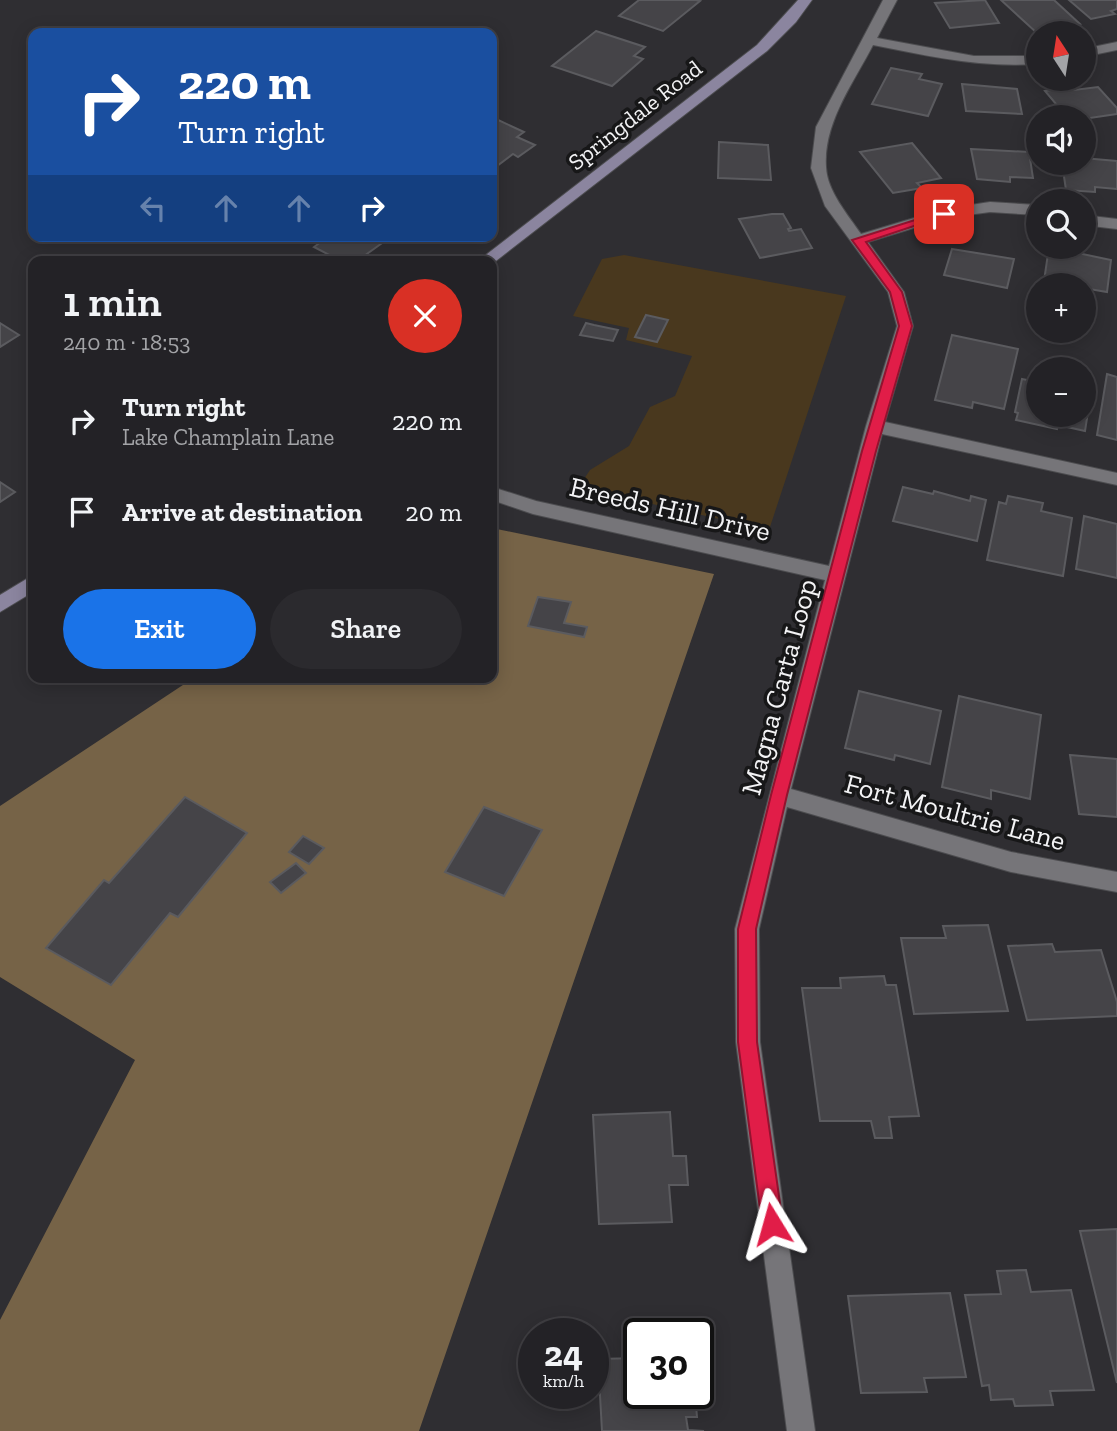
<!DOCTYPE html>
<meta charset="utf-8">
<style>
body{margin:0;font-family:"Zilla Slab",serif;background:#2b2a2e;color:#f1f3f6;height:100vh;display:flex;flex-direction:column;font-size:26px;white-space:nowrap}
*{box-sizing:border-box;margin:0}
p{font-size:23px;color:#a3a4a7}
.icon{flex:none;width:38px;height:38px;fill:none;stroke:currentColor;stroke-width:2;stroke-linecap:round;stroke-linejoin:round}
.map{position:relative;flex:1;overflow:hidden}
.sheet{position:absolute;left:28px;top:256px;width:469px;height:427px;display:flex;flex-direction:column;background:#232226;border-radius:14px;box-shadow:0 4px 18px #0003,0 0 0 2px #403f43}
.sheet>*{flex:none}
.banner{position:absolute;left:28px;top:28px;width:469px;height:214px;border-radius:14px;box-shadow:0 4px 18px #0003,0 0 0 2px #403f43;background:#1a4fa0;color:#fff;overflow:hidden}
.needle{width:46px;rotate:348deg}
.tools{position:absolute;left:1026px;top:21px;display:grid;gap:14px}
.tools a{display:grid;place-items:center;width:70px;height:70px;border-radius:50%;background:#232226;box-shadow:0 4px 18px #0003,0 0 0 2px #403f43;font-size:35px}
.speed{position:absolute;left:518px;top:1318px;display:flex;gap:14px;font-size:35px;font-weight:700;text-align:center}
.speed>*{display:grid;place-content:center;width:91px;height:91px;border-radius:50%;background:#232226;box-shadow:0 4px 18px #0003,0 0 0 2px #403f43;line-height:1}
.speed small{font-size:18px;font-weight:400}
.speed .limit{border:4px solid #111;border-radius:10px;background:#fff;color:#111}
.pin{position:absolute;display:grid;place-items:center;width:60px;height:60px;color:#fff;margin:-30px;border-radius:14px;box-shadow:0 4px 10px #0006}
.me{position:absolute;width:77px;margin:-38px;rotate:352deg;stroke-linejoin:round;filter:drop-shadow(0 0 5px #0008)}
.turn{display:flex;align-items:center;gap:24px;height:147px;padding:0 35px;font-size:32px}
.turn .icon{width:91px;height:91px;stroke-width:2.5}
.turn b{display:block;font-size:49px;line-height:60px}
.lanes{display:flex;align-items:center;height:66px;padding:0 35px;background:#0003;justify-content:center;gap:35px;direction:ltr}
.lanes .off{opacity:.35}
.round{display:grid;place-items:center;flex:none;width:74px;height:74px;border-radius:37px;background:#2b2a2e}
.summary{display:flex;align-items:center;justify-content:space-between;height:119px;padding:0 35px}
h1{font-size:42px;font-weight:600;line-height:52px}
.cta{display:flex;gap:14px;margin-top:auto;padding:14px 35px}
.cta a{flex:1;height:80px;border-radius:42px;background:#1a73e8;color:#fff;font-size:28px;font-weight:600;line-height:80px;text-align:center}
.cta a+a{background:#2b2a2e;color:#f1f3f6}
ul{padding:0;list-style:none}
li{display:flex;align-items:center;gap:21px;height:91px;padding:0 35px}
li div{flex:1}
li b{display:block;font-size:26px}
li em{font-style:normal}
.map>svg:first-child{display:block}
</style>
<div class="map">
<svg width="1117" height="1431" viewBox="0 0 1117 1431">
<rect width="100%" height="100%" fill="#2f2e32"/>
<path fill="#49381e" d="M 624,255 L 846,296 L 769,530 L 594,491 L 586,487 L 584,479 L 590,470 L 629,446 L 650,407 L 675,396 L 692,356 L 626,340 L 629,328 L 573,316 L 602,259 Z"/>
<path fill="#766347" d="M 492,528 L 714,574 L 419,1431 L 0,1431 L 0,1320 L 135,1060 L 0,977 L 0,806 L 195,677 L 492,677 Z"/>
<g fill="#454448" stroke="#5b5b5f" stroke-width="2">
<path d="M 639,0 L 696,0 L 700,1 L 663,31 L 619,16 Z"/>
<path d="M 985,0 L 999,23 L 950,28 L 935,3 Z"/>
<path d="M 1001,0 L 1054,0 L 1080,24 L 1038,34 Z"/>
<path d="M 1069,0 L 1117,0 L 1117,9 L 1111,11 L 1115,14 L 1091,19 Z"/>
<path d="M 596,31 L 645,47 L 634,56 L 643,59 L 612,86 L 552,66 Z"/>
<path d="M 891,68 L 922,74 L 919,79 L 942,84 L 928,116 L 872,104 Z"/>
<path d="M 962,84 L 1017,89 L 1022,114 L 966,111 Z"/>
<path d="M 1071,87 L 1074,90 L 1098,87 L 1117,108 L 1117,114 L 1083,119 L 1067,117 L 1045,91 Z"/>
<path d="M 496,119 L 524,132 L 517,137 L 535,145 L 518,157 L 513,154 L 497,166 L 492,163 L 492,121 Z"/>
<path d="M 719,142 L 768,145 L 771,180 L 718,178 Z"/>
<path d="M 912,143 L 941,178 L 917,183 L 922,188 L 893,193 L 860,152 Z"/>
<path d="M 971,149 L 1029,152 L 1033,178 L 1010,177 L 1010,182 L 977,179 Z"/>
<path d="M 1083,158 L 1117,161 L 1117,189 L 1095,187 L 1095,192 L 1066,190 L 1062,163 L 1083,163 Z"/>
<path d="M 772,214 L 783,214 L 791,228 L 788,229 L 789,231 L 801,229 L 812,248 L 760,258 L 739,219 Z"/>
<path d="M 329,236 L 375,236 L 385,241 L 357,261 L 341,261 L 314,247 Z"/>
<path d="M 1049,247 L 1111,260 L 1107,292 L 1083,288 L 1083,285 L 1044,281 Z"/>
<path d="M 952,249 L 1014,259 L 1007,288 L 944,275 Z"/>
<path d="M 646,315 L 668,320 L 657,342 L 635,337 Z"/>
<path d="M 0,323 L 19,335 L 0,347 Z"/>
<path d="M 586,323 L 594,325 L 618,330 L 613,341 L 580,335 Z"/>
<path d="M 952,335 L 1018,349 L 1004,409 L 973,402 L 972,408 L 935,400 Z"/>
<path d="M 1107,374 L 1117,377 L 1117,440 L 1097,435 Z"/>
<path d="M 1022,379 L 1038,382 L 1038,415 L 1083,415 L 1083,391 L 1091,393 L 1085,431 L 1058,425 L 1057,429 L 1016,420 L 1018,413 L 1015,412 Z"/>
<path d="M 0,482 L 15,492 L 0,502 Z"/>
<path d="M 903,487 L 933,494 L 934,491 L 970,501 L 971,496 L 986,500 L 977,541 L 893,521 Z"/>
<path d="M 1008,496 L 1043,503 L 1041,511 L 1072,518 L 1063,576 L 987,560 L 999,502 L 1006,504 Z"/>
<path d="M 1084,516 L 1117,524 L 1117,578 L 1076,569 Z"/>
<path d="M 538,597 L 571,602 L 564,623 L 587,627 L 584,637 L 528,626 Z"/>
<path d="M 859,691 L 941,711 L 930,764 L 895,755 L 894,760 L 845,748 Z"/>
<path d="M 959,696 L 1041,715 L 1030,799 L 991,790 L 991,799 L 942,787 Z"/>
<path d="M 1070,755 L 1117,759 L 1117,817 L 1079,814 Z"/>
<path d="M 185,797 L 247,833 L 178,917 L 170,913 L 111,985 L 46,948 L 104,880 L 109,883 Z"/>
<path d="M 484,807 L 542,830 L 504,896 L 445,872 Z"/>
<path d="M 303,836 L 324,848 L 309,864 L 289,852 Z"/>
<path d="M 296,863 L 306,873 L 281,893 L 270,882 Z"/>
<path d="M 988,925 L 1008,1011 L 914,1014 L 901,938 L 946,938 L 943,926 Z"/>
<path d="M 1052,944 L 1055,952 L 1101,950 L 1117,1002 L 1117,1016 L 1027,1020 L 1008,946 Z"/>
<path d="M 884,976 L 886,985 L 896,985 L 919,1116 L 889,1117 L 892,1138 L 875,1138 L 871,1121 L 820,1121 L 802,988 L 841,988 L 840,978 Z"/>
<path d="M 670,1112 L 673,1156 L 686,1156 L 688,1185 L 669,1185 L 672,1222 L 599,1224 L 593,1115 Z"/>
<path d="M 1117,1229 L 1117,1383 L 1080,1231 Z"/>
<path d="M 1026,1270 L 1031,1292 L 1071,1290 L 1094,1390 L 1050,1391 L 1053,1405 L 1015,1406 L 1013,1399 L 991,1400 L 989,1385 L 982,1386 L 965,1295 L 1001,1294 L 997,1271 Z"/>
<path d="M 950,1293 L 966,1377 L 924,1378 L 927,1392 L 861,1393 L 848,1296 Z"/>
<path d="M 639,1358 L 639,1393 L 695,1393 L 697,1417 L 686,1417 L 688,1430 L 704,1431 L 602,1431 L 598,1359 Z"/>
</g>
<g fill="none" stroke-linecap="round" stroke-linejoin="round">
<defs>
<g id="street">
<path d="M 883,0 L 897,0 L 877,38 L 974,56 L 1038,56 L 1038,64 C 981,68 928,56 873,45 C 854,82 823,123 826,167 C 827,191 848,215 861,234 L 944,209 L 990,202 L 1038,205 L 1038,215 L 990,212 L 946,218 L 868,242 L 904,292 L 913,326 L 885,422 L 1117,473 L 1117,485 L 882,434 L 791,789 L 1011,852 L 1117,872 L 1117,892 L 1011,872 L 787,807 L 759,929 L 760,1042 L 815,1431 L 787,1431 L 736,1042 L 735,929 L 825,580 L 533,514 L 492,500 L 492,487 L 536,501 L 829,566 L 866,426 L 897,326 L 888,292 L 825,206 L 811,168 L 816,127 Z"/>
<path d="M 1117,42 L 1117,50 L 1083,57 L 1083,49 Z"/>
<path d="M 1083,215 L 1117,219 L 1117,229 L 1083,225 Z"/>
</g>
<g id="secondary">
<path d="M 798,0 L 812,0 L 796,22 L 767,51 L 492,264 L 492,261 L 478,261 L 757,45 Z"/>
<path d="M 33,575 L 33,592 L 0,612 L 0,595 Z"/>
</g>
</defs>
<use href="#street" stroke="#4c4c4f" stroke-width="2"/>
<use href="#secondary" stroke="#4c4c4f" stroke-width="2"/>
<use href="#street" fill="#767579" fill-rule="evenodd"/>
<use href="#secondary" fill="#8b859f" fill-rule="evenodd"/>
</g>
<path fill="#e11d48" stroke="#92132f" stroke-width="2" d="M 940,212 L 950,214 L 866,242 L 902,292 L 912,326 L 876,451 L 787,795 L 756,929 L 757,1042 L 783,1224 L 780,1231 L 772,1234 L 765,1231 L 762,1224 L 738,1042 L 738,929 L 771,795 L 862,451 L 899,326 L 890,292 L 852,240 Z"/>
<g text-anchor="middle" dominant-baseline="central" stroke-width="7" stroke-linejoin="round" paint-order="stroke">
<g font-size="23" fill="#f3f3f5" stroke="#171718">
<text transform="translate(635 115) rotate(-38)">Springdale Road</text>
</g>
<g font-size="28" fill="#f3f3f5" stroke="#171718">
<text transform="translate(670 509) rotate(13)">Breeds Hill Drive</text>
<text transform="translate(779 687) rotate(-75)">Magna Carta Loop</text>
<text transform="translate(955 812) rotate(15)">Fort Moultrie Lane</text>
</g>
</g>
</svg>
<div class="tools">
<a><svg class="needle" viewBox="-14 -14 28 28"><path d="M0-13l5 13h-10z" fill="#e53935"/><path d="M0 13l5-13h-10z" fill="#a3a4a7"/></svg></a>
<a><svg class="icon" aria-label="sound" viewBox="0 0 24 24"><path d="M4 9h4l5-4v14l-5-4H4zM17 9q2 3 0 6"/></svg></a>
<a><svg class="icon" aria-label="search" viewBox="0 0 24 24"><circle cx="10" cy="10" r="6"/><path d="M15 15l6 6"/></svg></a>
<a>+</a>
<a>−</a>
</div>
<div class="speed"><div>24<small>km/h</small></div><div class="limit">30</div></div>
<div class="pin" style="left:944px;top:214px;background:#d93025"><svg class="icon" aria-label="arrive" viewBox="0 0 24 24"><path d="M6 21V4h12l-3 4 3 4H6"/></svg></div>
<svg class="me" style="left:772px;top:1224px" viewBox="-20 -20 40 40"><path d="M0-17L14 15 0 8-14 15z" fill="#e11d48" stroke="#fff" stroke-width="4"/></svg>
<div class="banner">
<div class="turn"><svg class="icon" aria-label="right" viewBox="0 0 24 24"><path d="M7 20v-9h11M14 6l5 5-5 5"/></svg><div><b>220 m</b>Turn right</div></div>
<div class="lanes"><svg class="icon off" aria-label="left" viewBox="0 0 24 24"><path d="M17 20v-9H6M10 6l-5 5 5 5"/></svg><svg class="icon off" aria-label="ahead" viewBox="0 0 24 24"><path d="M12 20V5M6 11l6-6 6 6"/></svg><svg class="icon off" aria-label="ahead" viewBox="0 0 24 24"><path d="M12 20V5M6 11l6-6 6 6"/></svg><svg class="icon" aria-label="right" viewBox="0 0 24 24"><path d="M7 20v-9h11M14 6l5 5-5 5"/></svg></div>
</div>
<section class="sheet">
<div class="summary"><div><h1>1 min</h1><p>240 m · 18:53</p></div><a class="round" style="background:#d93025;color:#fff"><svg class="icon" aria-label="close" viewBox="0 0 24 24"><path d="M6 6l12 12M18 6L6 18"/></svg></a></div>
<ul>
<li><svg class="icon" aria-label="right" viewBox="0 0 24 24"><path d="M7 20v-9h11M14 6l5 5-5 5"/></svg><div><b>Turn right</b><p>Lake Champlain Lane</p></div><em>220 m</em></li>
<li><svg class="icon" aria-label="arrive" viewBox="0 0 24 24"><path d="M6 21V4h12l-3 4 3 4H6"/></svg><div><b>Arrive at destination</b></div><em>20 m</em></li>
</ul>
<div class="cta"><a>Exit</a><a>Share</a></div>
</section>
</div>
